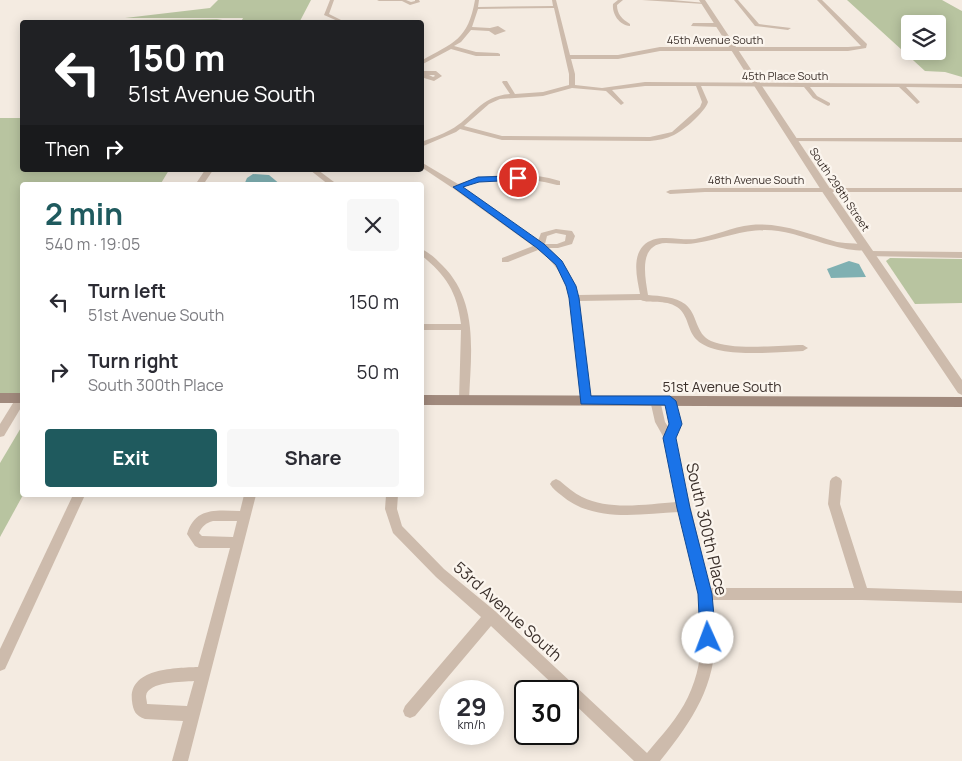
<!DOCTYPE html>
<meta charset="utf-8">
<style>
body{margin:0;font-family:Manrope,sans-serif;background:#f7f7f7;color:#2b2b33;height:100vh;display:flex;flex-direction:column;font-size:19px;white-space:nowrap}
*{box-sizing:border-box;margin:0}
p{font-size:16px;color:#7c7c81}
.icon{flex:none;width:28px;height:28px;fill:none;stroke:currentColor;stroke-width:2;stroke-linecap:round;stroke-linejoin:round}
.map{position:relative;flex:1;overflow:hidden}
.side{position:absolute;left:20px;top:182px;width:404px;height:315px;display:flex;flex-direction:column;background:#fff;border-radius:5px;box-shadow:0 2px 12px #0003}
.side>*{flex:none}
.guide{position:absolute;left:20px;top:20px;width:404px;height:152px;border-radius:5px;box-shadow:0 2px 12px #0003;background:#202124;color:#fff;overflow:hidden}
.fabs{position:absolute;left:901px;top:15px;display:grid;gap:10px}
.fabs a{display:grid;place-items:center;width:45px;height:45px;border-radius:5px;background:#fff;box-shadow:0 2px 12px #0003;font-size:25px}
.speed{position:absolute;left:439px;top:680px;display:flex;gap:10px;font-size:25px;font-weight:700;text-align:center}
.speed>*{display:grid;place-content:center;width:65px;height:65px;border-radius:50%;background:#fff;box-shadow:0 2px 12px #0003;line-height:1}
.speed small{font-size:12px;font-weight:400}
.speed .limit{border:2px solid #111;border-radius:8px;background:#fff;color:#111}
.pin{position:absolute;display:grid;place-items:center;width:42px;height:42px;color:#fff;margin:-21px;border:2px solid #fff;border-radius:50%;box-shadow:0 1px 5px #0007}
.me{position:absolute;width:55px;margin:-28px;rotate:358deg;stroke-linejoin:round;filter:drop-shadow(0 0 4px #0008)}
.turn{display:flex;align-items:center;gap:18px;height:105px;padding:0 25px;font-size:22px}
.turn .icon{width:65px;height:65px;stroke-width:2.5}
.turn b{display:block;font-size:35px;line-height:42px}
.then{display:flex;align-items:center;height:48px;padding:0 25px;background:#0003;gap:10px;font-size:19px}
.round{display:grid;place-items:center;flex:none;width:52px;height:52px;border-radius:5px;background:#f7f7f7}
.headline{display:flex;align-items:center;justify-content:space-between;height:85px;padding:0 25px}
h1{font-size:30px;font-weight:700;line-height:38px;color:#1f5a5e}
.button{display:flex;gap:10px;margin-top:auto;padding:10px 25px}
.button a{flex:1;height:58px;border-radius:5px;background:#1f5a5e;color:#fff;font-size:20px;font-weight:700;line-height:58px;text-align:center}
.button a+a{background:#f7f7f7;color:#2b2b33}
ul{padding:0;list-style:none}
li{display:flex;align-items:center;gap:15px;height:70px;padding:0 25px}
li div{flex:1}
li b{display:block;font-size:19px}
li em{font-style:normal}
.map>svg:first-child{display:block}
</style>
<div class="map">
<svg width="962" height="761" viewBox="0 0 962 761">
<rect width="100%" height="100%" fill="#f4ebe1"/>
<g fill="#b8c4a0" fill-rule="evenodd">
<path d="M 218,0 L 311,0 L 300,21 L 294,22 L 241,22 L 243,18 L 125,18 L 210,8 Z"/>
<path d="M 847,0 L 942,0 L 960,10 L 962,11 L 962,77 L 945,72 L 925,71 ZM 910,24 L 938,24 L 938,51 L 910,51 Z"/>
<path d="M 217,19 L 234,22 L 113,22 L 128,20 Z"/>
<path d="M 0,118 L 22,118 L 22,170 L 169,170 L 160,185 L 22,185 L 22,398 L 0,397 Z"/>
<path d="M 890,258 L 962,259 L 962,303 L 915,304 L 886,261 Z"/>
<path d="M 22,426 L 23,495 L 0,537 L 0,463 Z"/>
</g>
<g fill="#7fb0b2">
<path d="M 253,174 L 269,175 L 281,185 L 244,185 L 247,178 Z"/>
<path d="M 849,261 L 859,264 L 866,277 L 831,278 L 827,269 Z"/>
</g>
<g fill="none" stroke-linecap="round" stroke-linejoin="round">
<g fill="#cdbbac" fill-rule="evenodd">
<path d="M 330,0 L 334,0 L 329,14 L 345,22 L 340,22 L 324,15 Z"/>
<path d="M 377,0 L 406,0 L 411,2 L 415,1 L 415,0 L 419,0 L 420,2 L 410,5 L 402,1 L 379,1 Z"/>
<path d="M 475,0 L 479,0 L 478,7 L 553,6 L 552,0 L 556,0 L 570,55 L 618,55 L 660,47 L 848,47 L 861,46 L 817,0 L 822,0 L 867,44 L 866,48 L 848,51 L 660,51 L 618,59 L 571,59 L 575,74 L 575,85 L 602,88 L 645,82 L 962,84 L 962,88 L 906,87 L 920,102 L 917,104 L 899,87 L 810,87 L 817,96 L 830,103 L 830,105 L 828,106 L 813,98 L 804,87 L 701,86 L 708,102 C 705,112 683,131 674,135 C 666,139 658,140 650,141 L 502,140 L 460,129 L 456,132 L 421,147 L 421,142 C 431,138 441,135 450,130 C 473,118 480,96 510,94 L 502,82 L 503,81 L 507,81 L 515,94 L 543,92 L 569,85 L 569,74 L 554,8 L 478,9 L 472,27 L 490,28 L 498,26 L 506,31 L 495,35 L 489,31 L 471,30 L 461,42 L 454,46 L 476,52 L 498,53 L 500,54 L 500,56 L 476,56 L 451,49 L 421,65 L 421,61 C 454,42 468,40 475,0 ZM 645,86 L 696,86 L 702,102 L 700,107 L 672,132 L 650,137 L 502,136 L 464,126 L 489,104 L 500,99 L 543,96 L 572,88 L 606,91 L 621,105 L 624,103 L 612,90 Z"/>
<path d="M 618,0 L 623,0 L 617,5 C 617,14 622,19 630,24 L 630,26 C 619,25 612,14 613,4 Z"/>
<path d="M 642,0 L 672,0 L 706,3 L 704,4 Z"/>
<path d="M 734,0 L 738,0 L 759,24 L 791,28 L 788,30 L 755,26 Z"/>
<path d="M 693,23 L 718,23 L 721,25 L 718,27 L 691,26 Z"/>
<path d="M 421,71 L 436,71 L 442,76 L 434,81 L 424,78 ZM 429,75 L 434,75 L 435,76 L 433,77 Z"/>
<path d="M 793,138 L 962,138 L 962,142 L 791,141 L 790,140 Z"/>
<path d="M 421,162 L 458,184 C 490,173 527,171 560,181 L 560,185 L 557,185 C 526,177 493,176 462,187 L 538,241 L 541,233 L 556,229 L 572,231 L 575,236 L 572,244 L 558,248 L 548,248 C 563,259 573,277 578,295 L 640,294 C 637,279 632,258 643,246 C 656,232 679,241 695,239 C 714,236 732,227 751,225 C 781,222 808,234 837,242 C 847,244 863,242 870,248 C 858,257 809,238 793,234 C 754,223 733,237 696,243 C 686,245 676,243 666,243 C 638,244 645,276 648,295 C 660,296 676,297 685,304 C 698,314 695,334 711,341 C 734,351 778,345 803,345 L 808,348 L 803,351 C 777,352 716,359 697,340 C 687,331 689,315 677,307 C 665,299 649,304 641,300 L 579,301 L 591,401 L 590,404 L 582,404 L 581,401 L 570,298 C 565,278 555,262 538,250 L 508,262 L 502,262 L 502,258 L 533,246 L 454,189 L 421,167 ZM 556,233 L 566,235 L 565,241 L 557,244 L 545,244 L 547,236 Z"/>
<path d="M 205,170 L 213,170 L 203,185 L 195,185 Z"/>
<path d="M 310,170 L 318,170 L 338,185 L 329,185 Z"/>
<path d="M 705,188 L 962,188 L 962,192 L 705,192 L 670,194 L 666,192 L 670,190 Z"/>
<path d="M 421,249 C 429,252 436,259 442,265 C 479,301 471,353 469,400 L 468,403 L 460,403 L 459,400 L 461,330 L 421,330 L 421,324 L 461,324 C 457,292 446,275 421,255 Z"/>
<path d="M 870,251 L 962,252 L 962,258 L 867,256 L 867,252 Z"/>
<path d="M 22,394 L 22,406 L 4,436 L 0,437 L 0,424 L 18,395 Z"/>
<path d="M 655,396 L 659,397 L 660,400 L 665,422 L 669,428 L 671,424 L 665,401 L 666,398 L 674,398 L 675,401 L 681,424 L 674,438 L 710,588 L 854,588 L 828,504 L 830,481 L 832,478 L 836,476 L 840,478 L 842,481 L 840,504 L 867,588 L 962,591 L 962,603 L 862,600 L 712,600 C 724,670 702,709 660,761 L 634,761 L 568,698 L 568,691 L 560,691 L 491,626 L 415,716 L 410,718 L 405,716 L 403,711 L 405,706 L 481,617 L 436,577 L 393,533 L 385,509 L 386,495 L 398,495 L 397,509 L 402,526 L 444,569 L 495,611 L 647,753 C 662,735 678,718 688,697 C 716,639 694,571 679,512 C 640,514 593,523 561,495 C 557,492 553,489 550,484 L 552,481 L 556,479 L 560,481 C 567,487 574,493 582,497 C 610,511 647,504 677,502 L 664,438 L 655,422 L 650,400 L 651,397 Z"/>
<path d="M 73,495 L 85,495 L 5,669 L 0,671 L 0,649 Z"/>
<path d="M 244,495 L 256,495 L 188,761 L 172,761 L 183,721 L 145,719 C 136,716 133,711 132,701 C 128,668 175,668 198,667 L 230,548 L 199,548 L 195,546 L 187,534 C 195,507 216,510 240,511 ZM 213,521 L 237,521 L 233,537 L 202,536 L 199,533 C 202,526 206,523 213,521 ZM 194,681 L 187,706 L 147,704 C 147,701 146,699 146,696 C 148,681 183,682 194,681 Z"/>
</g>
<path fill="#cdbbac" fill-rule="evenodd" d="M 699,0 L 705,0 L 831,190 L 962,380 L 962,395 L 958,393 L 821,190 Z"/>
<g fill="#a18a7d" fill-rule="evenodd">
<rect x="0" y="393" width="22" height="10"/>
<path d="M 421,395 L 962,397 L 962,407 L 421,405 Z"/>
</g>
</g>
<path fill="#1a73e8" stroke="#114b97" d="M 518,176 L 521,177 L 521,180 L 479,182 L 463,187 L 544,244 L 562,261 L 576,286 L 579,298 L 591,396 L 670,396 L 676,401 L 682,424 L 676,438 L 690,508 L 712,594 L 716,638 L 714,644 L 708,646 L 703,644 L 700,638 L 698,594 L 677,508 L 663,438 L 669,424 L 665,405 L 581,404 L 569,298 L 566,286 L 556,265 L 537,248 L 453,187 L 478,177 Z"/>
<g text-anchor="middle" dominant-baseline="central" stroke-width="4.5" stroke-linejoin="round" paint-order="stroke">
<g font-size="11" fill="#3b302b" stroke="#fbf5ee">
<text x="715" y="39">45th Avenue South</text>
<text x="785" y="75">45th Place South</text>
<text x="756" y="179">48th Avenue South</text>
<text transform="translate(840 189) rotate(56)">South 298th Street</text>
</g>
<g font-size="14" fill="#3b302b" stroke="#fbf5ee">
<text x="722" y="386">51st Avenue South</text>
</g>
<g font-size="16" fill="#3b302b" stroke="#fbf5ee">
<text transform="translate(707 529) rotate(77)">South 300th Place</text>
<text transform="translate(508 611) rotate(42)">53rd Avenue South</text>
</g>
</g>
</svg>
<div class="fabs">
<a><svg class="icon" aria-label="layers" viewBox="0 0 24 24"><path d="M12 4l9 5-9 5-9-5zM3 14l9 5 9-5"/></svg></a>
</div>
<div class="speed"><div>29<small>km/h</small></div><div class="limit">30</div></div>
<div class="pin" style="left:518px;top:178px;background:#d93025"><svg class="icon" aria-label="arrive" viewBox="0 0 24 24"><path d="M6 21V4h12l-3 4 3 4H6"/></svg></div>
<svg class="me" style="left:708px;top:638px" viewBox="-20 -20 40 40"><circle r="19" fill="#fff"/><path d="M0-13L10 11 0 6-10 11z" fill="#1a73e8"/></svg>
<div class="guide">
<div class="turn"><svg class="icon" aria-label="left" viewBox="0 0 24 24"><path d="M17 20v-9H6M10 6l-5 5 5 5"/></svg><div><b>150 m</b>51st Avenue South</div></div>
<div class="then">Then<svg class="icon" aria-label="right" viewBox="0 0 24 24"><path d="M7 20v-9h11M14 6l5 5-5 5"/></svg></div>
</div>
<section class="side">
<div class="headline"><div><h1>2 min</h1><p>540 m · 19:05</p></div><a class="round"><svg class="icon" aria-label="close" viewBox="0 0 24 24"><path d="M6 6l12 12M18 6L6 18"/></svg></a></div>
<ul>
<li><svg class="icon" aria-label="left" viewBox="0 0 24 24"><path d="M17 20v-9H6M10 6l-5 5 5 5"/></svg><div><b>Turn left</b><p>51st Avenue South</p></div><em>150 m</em></li>
<li><svg class="icon" aria-label="right" viewBox="0 0 24 24"><path d="M7 20v-9h11M14 6l5 5-5 5"/></svg><div><b>Turn right</b><p>South 300th Place</p></div><em>50 m</em></li>
</ul>
<div class="button"><a>Exit</a><a>Share</a></div>
</section>
</div>
